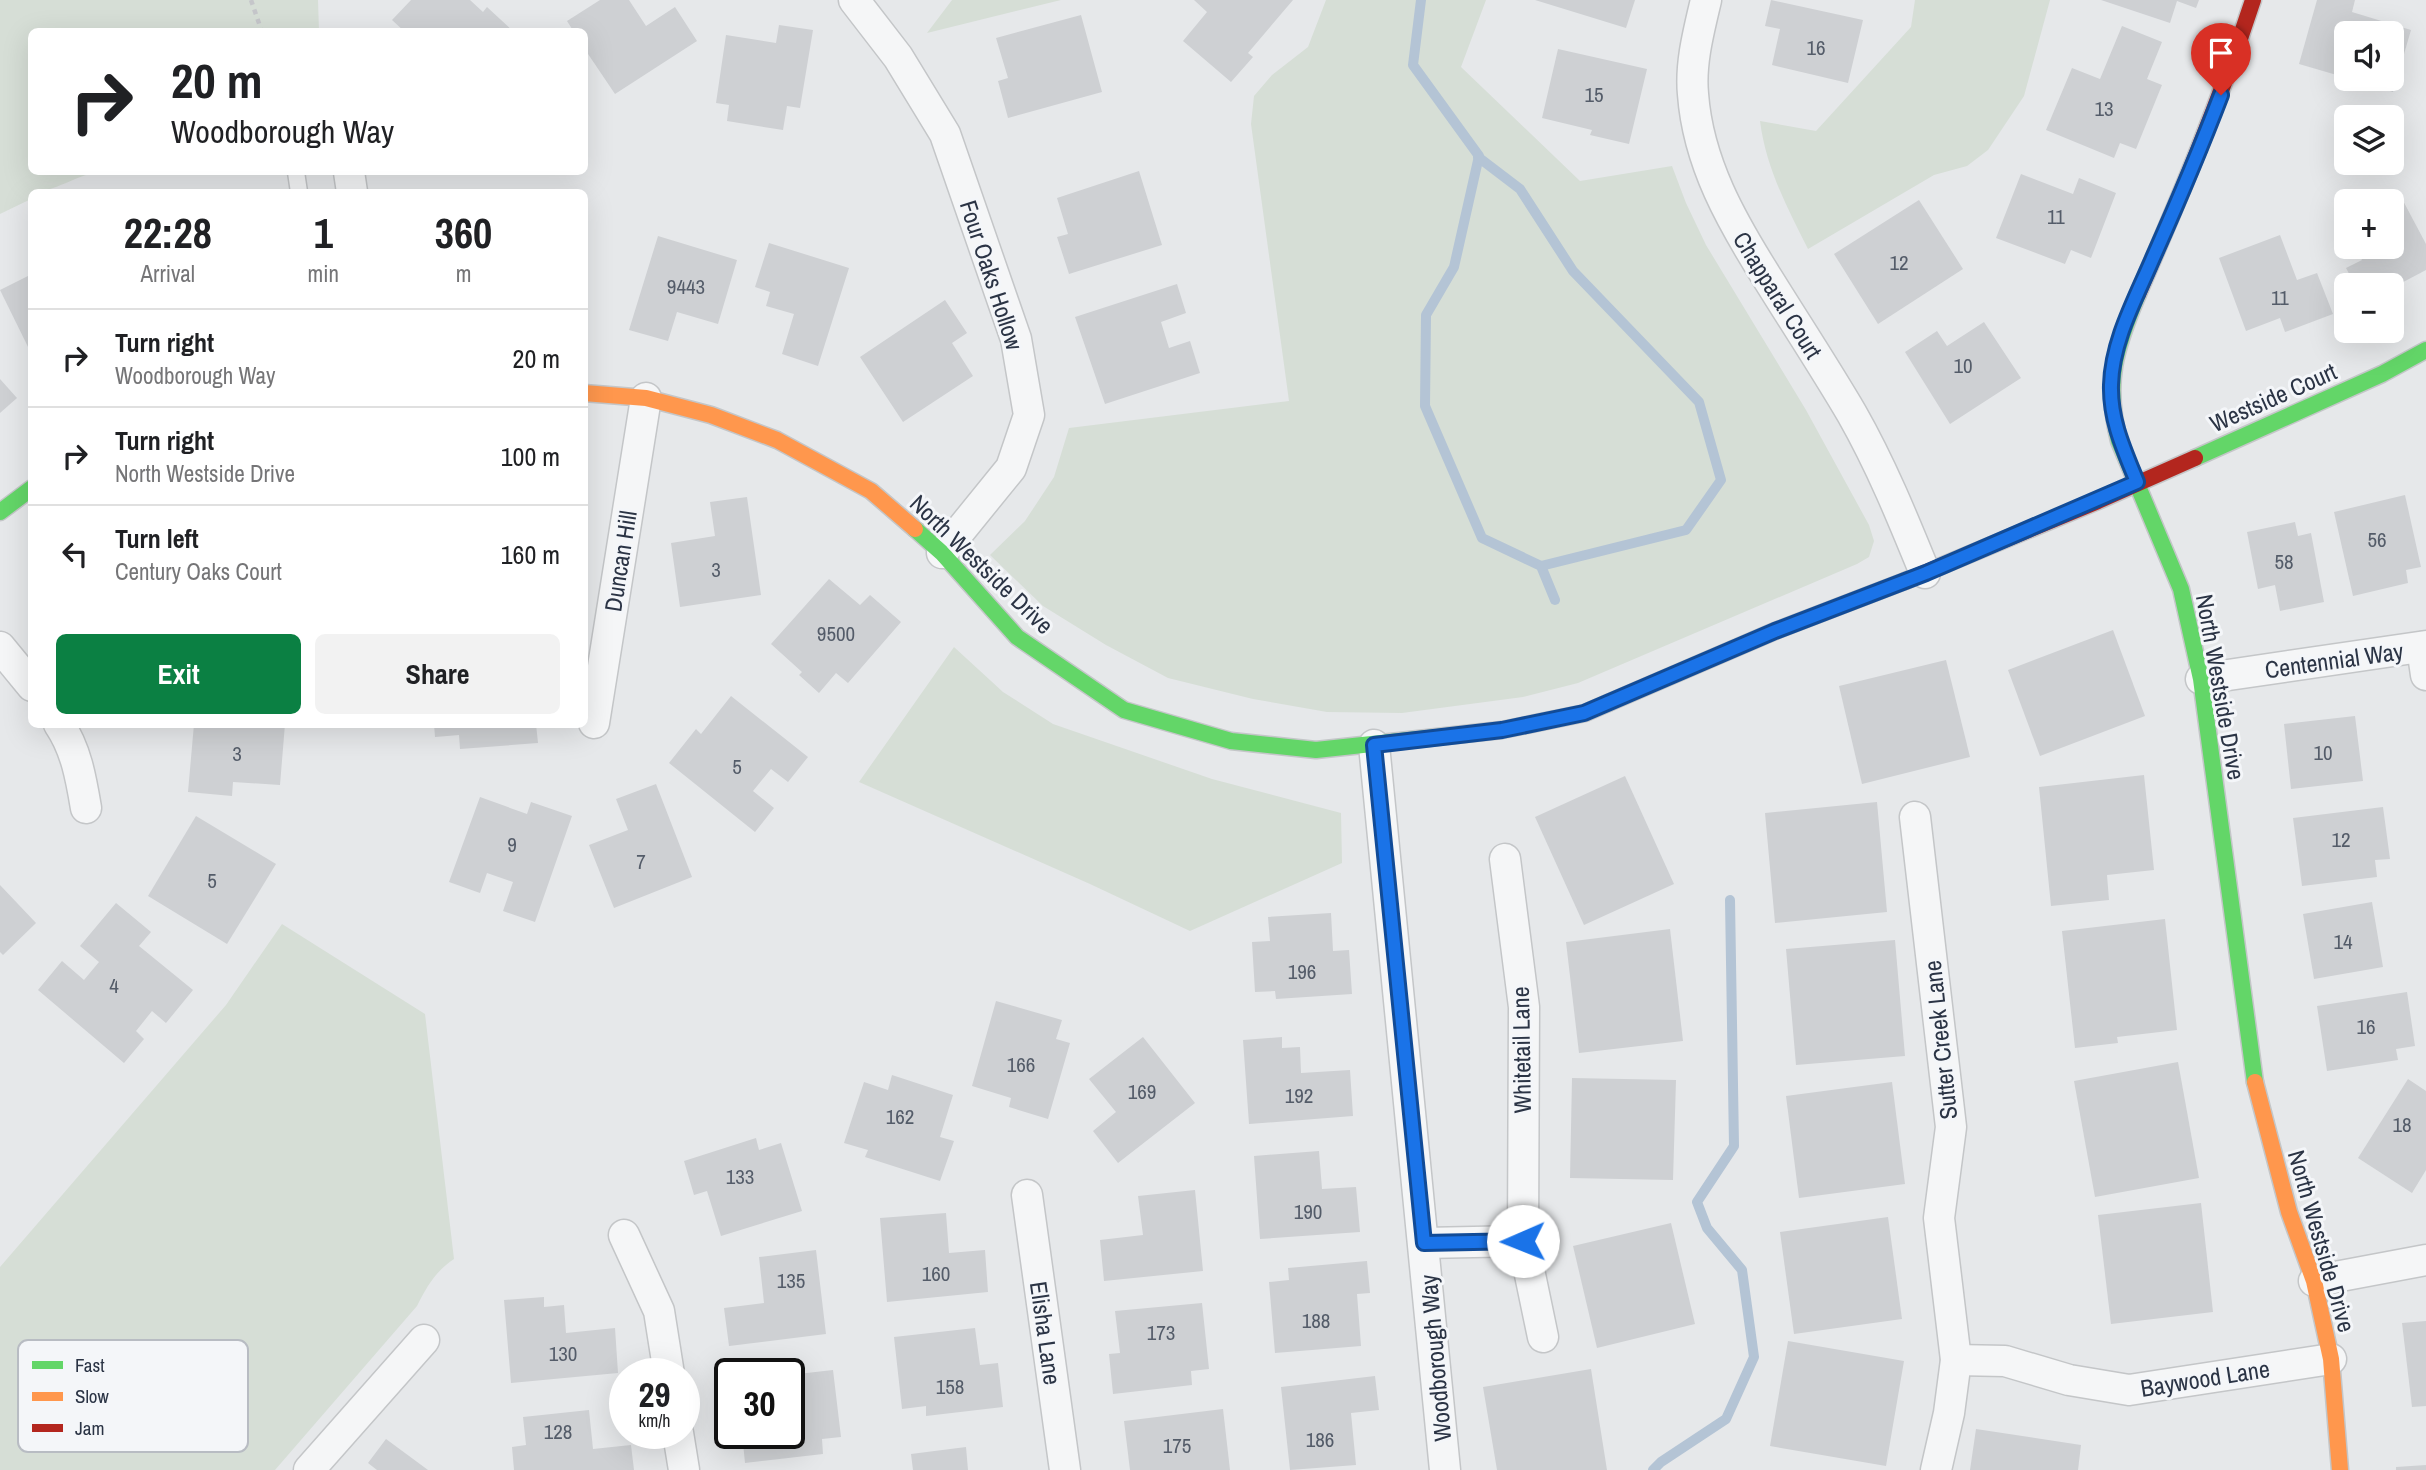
<!DOCTYPE html>
<meta charset="utf-8">
<style>
body{margin:0;font-family:"Archivo Narrow",sans-serif;background:#f2f2f2;color:#202124;height:100vh;display:flex;flex-direction:column;font-size:26px;white-space:nowrap}
*{box-sizing:border-box;margin:0}
p{font-size:23px;color:#757577}
.icon{flex:none;width:38px;height:38px;fill:none;stroke:currentColor;stroke-width:2;stroke-linecap:round;stroke-linejoin:round}
.map{position:relative;flex:1;overflow:hidden}
.panel{position:absolute;left:28px;top:189px;width:560px;height:539px;display:flex;flex-direction:column;background:#fff;border-radius:10px;box-shadow:0 7px 28px #0002}
.panel>*{flex:none}
.hud{position:absolute;left:28px;top:28px;width:560px;height:147px;border-radius:10px;box-shadow:0 7px 28px #0002;background:#fff;color:#202124;overflow:hidden}
.buttons{position:absolute;left:2334px;top:21px;display:grid;gap:14px}
.buttons a{display:grid;place-items:center;width:70px;height:70px;border-radius:10px;background:#fff;box-shadow:0 7px 28px #0002;font-size:35px}
.speed{position:absolute;left:609px;top:1358px;display:flex;gap:14px;font-size:35px;font-weight:700;text-align:center}
.speed>*{display:grid;place-content:center;width:91px;height:91px;border-radius:50%;background:#fff;box-shadow:0 7px 28px #0002;line-height:1}
.speed small{font-size:18px;font-weight:400}
.speed .limit{border:4px solid #111;border-radius:10px;background:#fff;color:#111}
.pin{position:absolute;display:grid;place-items:center;width:60px;height:60px;color:#fff;margin:-72px -30px;border-radius:50% 50% 50% 0;rotate:-45deg;box-shadow:0 0 7px #0007}
.pin .icon{rotate:45deg}
.me{position:absolute;width:77px;margin:-38px;rotate:269deg;stroke-linejoin:round;filter:drop-shadow(0 0 5px #0008)}
.turn{display:flex;align-items:center;gap:24px;height:147px;padding:0 28px;font-size:32px}
.turn .icon{width:91px;height:91px;stroke-width:2.5}
.turn b{display:block;font-size:49px;line-height:60px}
.eta{display:flex;justify-content:space-evenly;align-items:center;height:119px;text-align:center}
.eta b{font-size:42px;font-weight:800;line-height:49px}
.button{display:flex;gap:14px;margin-top:auto;padding:14px 28px}
.button a{flex:1;height:80px;border-radius:10px;background:#0b8043;color:#fff;font-size:28px;font-weight:800;line-height:80px;text-align:center}
.button a+a{background:#f2f2f2;color:#202124}
ul{padding:0;list-style:none}
li{display:flex;align-items:center;gap:21px;height:98px;padding:0 28px;border-top:2px solid #e0e0e0}
li div{flex:1}
li b{display:block;font-size:26px}
li em{font-style:normal}
.map>svg:first-child{display:block}
</style>
<div class="map">
<svg width="2426" height="1470" viewBox="0 0 2426 1470">
<rect width="100%" height="100%" fill="#e6e8ea"/>
<g fill="#d6ded6">
<path d="M 0,0 L 318,0 L 319,31 L 32,32 L 32,172 L 99,172 C 75,175 56,192 32,192 L 31,199 L 0,214 Z"/>
<path d="M 952,0 L 1061,0 L 927,33 Z"/>
<path d="M 1326,0 L 1486,0 L 1461,67 L 1580,181 L 1672,166 L 1686,203 L 1706,245 L 1806,410 L 1869,525 L 1874,541 L 1869,557 L 1857,564 L 1578,683 L 1523,697 L 1402,713 L 1327,712 L 1253,699 L 1168,678 L 1106,645 L 1043,606 L 990,555 L 1025,521 L 1054,477 L 1069,428 L 1289,401 L 1251,124 L 1254,96 L 1272,75 L 1308,47 Z"/>
<path d="M 1915,0 L 2050,0 L 2024,96 L 1988,150 L 1967,166 L 1934,175 L 1808,249 C 1787,207 1766,168 1760,121 L 1816,131 L 1911,27 Z"/>
<path d="M 954,647 L 1003,692 L 1053,724 L 1212,779 L 1341,813 L 1342,863 L 1190,931 L 1090,884 L 859,782 Z"/>
<path d="M 282,924 L 425,1014 L 454,1259 C 436,1271 427,1286 417,1306 L 275,1470 L 0,1470 L 0,1267 L 226,1005 Z"/>
</g>
<g fill="none" stroke-linecap="round" stroke-linejoin="round">
<g stroke="#b4c4d5" stroke-width="10">
<path d="M 1421,0 L 1413,65 L 1479,156 L 1454,267 L 1426,315 L 1425,406 L 1482,538 L 1541,566 L 1555,600"/>
<path d="M 1478,157 L 1520,189 L 1573,271 L 1699,402 L 1721,480 L 1686,530 L 1541,566"/>
<path d="M 1653,1470 L 1661,1462 L 1726,1419 L 1754,1357 L 1742,1270 L 1707,1228 L 1697,1202 L 1734,1146 L 1730,900"/>
</g>
</g>
<g fill="#ced0d3">
<path d="M 411,0 L 470,0 L 483,12 L 487,7 L 514,32 L 405,32 L 392,20 Z"/>
<path d="M 600,0 L 629,0 L 646,26 L 675,7 L 697,41 L 615,94 L 584,48 L 584,32 L 574,32 L 567,21 Z"/>
<path d="M 1194,0 L 1293,0 L 1248,53 L 1253,57 L 1231,82 L 1183,41 L 1207,12 Z"/>
<path d="M 1535,0 L 1635,0 L 1626,28 Z"/>
<path d="M 1771,0 L 1863,20 L 1848,83 L 1772,65 L 1780,29 L 1765,26 Z"/>
<path d="M 2101,0 L 2199,0 L 2196,8 L 2177,1 L 2170,23 Z"/>
<path d="M 2317,0 L 2355,0 L 2352,12 L 2411,30 L 2393,92 L 2352,79 L 2392,79 L 2392,33 L 2347,33 L 2347,78 L 2299,64 Z"/>
<path d="M 1081,15 L 1102,92 L 1008,118 L 998,81 L 1008,78 L 996,38 Z"/>
<path d="M 779,25 L 813,30 L 800,108 L 787,106 L 783,130 L 727,121 L 729,105 L 716,103 L 726,35 L 776,43 Z"/>
<path d="M 2122,26 L 2162,42 L 2147,79 L 2162,85 L 2136,149 L 2120,143 L 2114,158 L 2046,130 L 2072,68 L 2100,79 Z"/>
<path d="M 1558,49 L 1647,69 L 1629,144 L 1590,135 L 1592,130 L 1542,118 Z"/>
<path d="M 1139,171 L 1162,245 L 1069,274 L 1057,237 L 1068,234 L 1057,198 Z"/>
<path d="M 2021,174 L 2073,194 L 2079,178 L 2116,193 L 2091,258 L 2071,250 L 2065,264 L 1996,238 Z"/>
<path d="M 2400,195 L 2426,244 L 2426,270 L 2392,288 L 2392,285 L 2355,285 L 2346,268 L 2362,260 L 2355,247 L 2392,247 L 2392,201 L 2387,201 Z"/>
<path d="M 1919,200 L 1963,269 L 1878,324 L 1834,254 Z"/>
<path d="M 2280,235 L 2297,280 L 2317,273 L 2333,314 L 2285,332 L 2280,318 L 2246,331 L 2219,258 Z"/>
<path d="M 658,236 L 737,260 L 718,324 L 677,312 L 668,341 L 629,330 Z"/>
<path d="M 769,243 L 849,268 L 818,366 L 782,354 L 794,314 L 766,306 L 770,292 L 755,287 Z"/>
<path d="M 32,274 L 32,355 L 0,290 Z"/>
<path d="M 1177,284 L 1186,313 L 1161,322 L 1169,348 L 1190,341 L 1200,373 L 1105,404 L 1075,317 Z"/>
<path d="M 945,300 L 967,333 L 952,343 L 973,376 L 903,422 L 860,357 Z"/>
<path d="M 1984,322 L 2021,378 L 1950,424 L 1905,352 L 1937,331 L 1947,346 Z"/>
<path d="M 0,379 L 17,398 L 0,413 Z"/>
<path d="M 2405,495 L 2421,567 L 2406,570 L 2408,583 L 2353,596 L 2334,512 Z"/>
<path d="M 747,497 L 761,595 L 680,607 L 671,543 L 715,536 L 710,502 Z"/>
<path d="M 2295,522 L 2298,536 L 2311,533 L 2324,602 L 2280,611 L 2275,585 L 2258,589 L 2247,532 Z"/>
<path d="M 829,579 L 860,605 L 870,595 L 901,622 L 848,683 L 836,673 L 819,693 L 799,675 L 802,672 L 771,644 Z"/>
<path d="M 2113,630 L 2145,716 L 2040,756 L 2008,670 Z"/>
<path d="M 1946,660 L 1970,757 L 1862,784 L 1839,686 Z"/>
<path d="M 731,696 L 808,757 L 788,782 L 771,769 L 753,791 L 774,808 L 755,832 L 669,763 L 696,729 L 701,734 Z"/>
<path d="M 2355,716 L 2363,781 L 2291,789 L 2284,724 Z"/>
<path d="M 194,724 L 285,724 L 280,785 L 233,782 L 232,796 L 188,792 Z"/>
<path d="M 434,724 L 536,724 L 538,743 L 460,749 L 459,735 L 435,737 Z"/>
<path d="M 2144,775 L 2154,870 L 2107,875 L 2109,900 L 2051,906 L 2039,787 Z"/>
<path d="M 1625,776 L 1674,884 L 1584,925 L 1535,817 Z"/>
<path d="M 656,784 L 692,877 L 614,908 L 589,845 L 628,830 L 616,799 Z"/>
<path d="M 480,797 L 527,814 L 531,802 L 572,816 L 535,922 L 503,911 L 513,882 L 487,873 L 480,893 L 449,882 Z"/>
<path d="M 1877,802 L 1887,912 L 1775,923 L 1765,813 Z"/>
<path d="M 2383,807 L 2390,859 L 2375,860 L 2377,877 L 2302,886 L 2293,818 Z"/>
<path d="M 196,816 L 276,864 L 227,944 L 148,896 Z"/>
<path d="M 0,885 L 36,923 L 3,955 L 0,952 Z"/>
<path d="M 2372,902 L 2383,967 L 2314,979 L 2303,914 Z"/>
<path d="M 116,903 L 151,932 L 139,946 L 193,990 L 166,1023 L 152,1011 L 136,1031 L 144,1039 L 124,1063 L 38,990 L 62,961 L 84,980 L 99,962 L 80,946 Z"/>
<path d="M 1331,913 L 1333,951 L 1349,950 L 1352,994 L 1276,999 L 1275,991 L 1255,992 L 1252,942 L 1270,941 L 1268,917 Z"/>
<path d="M 2165,919 L 2177,1030 L 2117,1037 L 2118,1043 L 2075,1048 L 2062,931 Z"/>
<path d="M 1670,929 L 1683,1041 L 1579,1053 L 1566,942 Z"/>
<path d="M 1895,940 L 1905,1056 L 1796,1065 L 1786,949 Z"/>
<path d="M 2407,992 L 2415,1046 L 2396,1049 L 2398,1060 L 2327,1071 L 2317,1006 Z"/>
<path d="M 996,1001 L 1062,1020 L 1056,1039 L 1070,1043 L 1048,1119 L 1009,1107 L 1011,1098 L 972,1086 Z"/>
<path d="M 1143,1037 L 1195,1103 L 1118,1163 L 1093,1131 L 1116,1112 L 1089,1079 Z"/>
<path d="M 1282,1037 L 1282,1048 L 1300,1047 L 1301,1073 L 1350,1070 L 1353,1116 L 1249,1124 L 1243,1040 Z"/>
<path d="M 2178,1062 L 2199,1178 L 2095,1197 L 2074,1081 Z"/>
<path d="M 892,1075 L 953,1095 L 940,1137 L 954,1141 L 940,1181 L 865,1157 L 868,1150 L 844,1143 L 864,1082 L 888,1090 Z"/>
<path d="M 1572,1078 L 1676,1080 L 1673,1180 L 1570,1178 Z"/>
<path d="M 2408,1079 L 2426,1091 L 2426,1170 L 2412,1193 L 2358,1158 Z"/>
<path d="M 1892,1082 L 1905,1184 L 1799,1198 L 1786,1096 Z"/>
<path d="M 756,1138 L 759,1150 L 781,1143 L 802,1211 L 721,1236 L 707,1191 L 694,1195 L 684,1161 Z"/>
<path d="M 1319,1151 L 1322,1189 L 1356,1187 L 1360,1232 L 1260,1239 L 1254,1156 Z"/>
<path d="M 1195,1190 L 1203,1271 L 1104,1281 L 1100,1240 L 1143,1235 L 1138,1196 Z"/>
<path d="M 2201,1203 L 2213,1312 L 2111,1324 L 2098,1215 Z"/>
<path d="M 946,1213 L 949,1253 L 985,1250 L 988,1292 L 887,1302 L 880,1218 Z"/>
<path d="M 1888,1217 L 1902,1319 L 1794,1334 L 1780,1232 Z"/>
<path d="M 1671,1223 L 1695,1324 L 1597,1348 L 1573,1246 Z"/>
<path d="M 816,1250 L 826,1334 L 729,1346 L 724,1308 L 764,1303 L 759,1257 Z"/>
<path d="M 1367,1261 L 1370,1293 L 1357,1294 L 1361,1346 L 1275,1353 L 1269,1282 L 1289,1280 L 1288,1268 Z"/>
<path d="M 544,1297 L 544,1307 L 564,1305 L 566,1333 L 615,1328 L 618,1373 L 511,1383 L 504,1300 Z"/>
<path d="M 1202,1303 L 1209,1369 L 1191,1371 L 1192,1385 L 1113,1394 L 1109,1354 L 1120,1353 L 1115,1311 Z"/>
<path d="M 2426,1321 L 2426,1406 L 2412,1407 L 2402,1323 Z"/>
<path d="M 975,1328 L 980,1365 L 998,1363 L 1003,1407 L 926,1416 L 926,1406 L 902,1409 L 894,1337 Z"/>
<path d="M 1788,1341 L 1904,1361 L 1886,1466 L 1770,1446 Z"/>
<path d="M 1591,1369 L 1607,1470 L 1497,1470 L 1483,1387 Z"/>
<path d="M 833,1370 L 841,1437 L 822,1439 L 823,1454 L 745,1463 L 742,1433 L 789,1433 L 789,1375 Z"/>
<path d="M 1375,1376 L 1379,1410 L 1351,1413 L 1356,1465 L 1290,1470 L 1281,1387 Z"/>
<path d="M 1223,1409 L 1230,1470 L 1130,1470 L 1124,1421 Z"/>
<path d="M 589,1410 L 593,1449 L 631,1445 L 634,1470 L 514,1470 L 512,1447 L 526,1445 L 523,1417 Z"/>
<path d="M 1976,1429 L 2081,1445 L 2078,1470 L 1970,1470 Z"/>
<path d="M 386,1439 L 428,1470 L 377,1470 L 368,1463 Z"/>
<path d="M 966,1447 L 968,1470 L 913,1470 L 911,1454 Z"/>
<path d="M 2426,1465 L 2426,1470 L 2396,1470 L 2396,1467 Z"/>
</g>
<g fill="none" stroke-linecap="round" stroke-linejoin="round">
<defs>
<path id="lane" d="M 296,172 L 299,192"/>
<g id="street">
<path d="M 854,0 L 898,57 L 945,134 L 1016,339 L 1029,415 L 1011,468 L 942,553"/>
<path d="M 1706,0 C 1699,30 1690,63 1693,94 C 1698,163 1732,222 1768,279 C 1796,324 1825,368 1852,414 C 1881,465 1903,519 1925,573"/>
<path d="M 349,172 L 352,192"/>
<path d="M 0,647 L 32,686"/>
<path d="M 2422,647 L 2426,675"/>
<path d="M 2201,679 L 2426,646"/>
<path d="M 594,723 L 646,398"/>
<path d="M 59,724 C 76,749 81,778 86,808"/>
<path d="M 1374,745 L 1445,1470"/>
<path d="M 1915,817 L 1951,1127 L 1939,1218 L 1956,1360 L 1949,1413 L 1936,1470"/>
<path d="M 1505,859 L 1524,1007 L 1523,1241 L 1543,1337"/>
<path d="M 1027,1195 L 1065,1470"/>
<path d="M 624,1235 L 659,1311 L 669,1374"/>
<path d="M 1424,1243 L 1523,1241"/>
<path d="M 2314,1281 L 2426,1260"/>
<path d="M 1956,1360 L 2005,1361 L 2069,1380 L 2129,1390 L 2331,1359"/>
<path d="M 678,1433 L 684,1470"/>
<path d="M 309,1470 L 424,1340"/>
</g>
<g id="fast">
<path d="M 2138,294 C 2115,348 2104,382 2119,441 L 2181,589 L 2201,679 L 2255,1082"/>
<path d="M 2195,458 L 2382,374 L 2426,350"/>
<path d="M 0,512 L 32,488"/>
<path d="M 915,529 L 942,553 L 1017,637 L 1124,710 L 1231,741 L 1316,750 L 1502,730 L 1585,713 L 1608,703"/>
</g>
<g id="slow">
<path d="M 584,393 L 646,398 L 711,415 L 777,440 L 871,491 L 915,529"/>
<path d="M 1608,703 L 1775,631 L 1905,581"/>
<path d="M 2255,1082 L 2289,1212 L 2314,1281 L 2331,1359 L 2340,1470"/>
</g>
<g id="jam">
<path d="M 2138,294 C 2180,197 2220,101 2253,0"/>
<path d="M 1905,581 L 2098,501 L 2195,458"/>
</g>
</defs>
<use href="#lane" stroke="#c4c6c8" stroke-width="19"/>
<use href="#street" stroke="#c4c6c8" stroke-width="33"/>
<use href="#fast" stroke="#c4c6c8" stroke-width="19"/>
<use href="#slow" stroke="#c4c6c8" stroke-width="19"/>
<use href="#jam" stroke="#c4c6c8" stroke-width="19"/>
<path stroke="#c5c6ca" stroke-width="4.5" stroke-dasharray="5 5" stroke-linecap="butt" d="M 251,0 L 262,32"/>
<use href="#lane" stroke="#f5f6f7" stroke-width="16"/>
<use href="#street" stroke="#f5f6f7" stroke-width="30"/>
<use href="#fast" stroke="#63d668" stroke-width="16"/>
<use href="#slow" stroke="#ff974d" stroke-width="16"/>
<use href="#jam" stroke="#b3261e" stroke-width="16"/>
</g>
<g fill="none" stroke-linecap="round" stroke-linejoin="round">
<defs>
<path id="route" d="M 1523,1241 L 1424,1243 L 1374,745 L 1502,730 L 1584,713 L 1775,631 L 1926,573 L 2137,482 C 2124,450 2110,420 2111,385 C 2112,341 2136,298 2153,258 C 2177,204 2200,150 2221,95"/>
</defs>
<use href="#route" stroke="#114b97" stroke-width="18"/>
<use href="#route" stroke="#1a73e8" stroke-width="12"/>
</g>
<g text-anchor="middle" dominant-baseline="central" stroke-width="6" stroke-linejoin="round" paint-order="stroke">
<g font-size="21" fill="#545c69">
<text x="1816" y="47">16</text>
<text x="1594" y="94">15</text>
<text x="2104" y="108">13</text>
<text x="2056" y="216">11</text>
<text x="1899" y="262">12</text>
<text x="686" y="286">9443</text>
<text x="2280" y="297">11</text>
<text x="1963" y="365">10</text>
<text x="2377" y="539">56</text>
<text x="2284" y="561">58</text>
<text x="716" y="569">3</text>
<text x="836" y="633">9500</text>
<text x="2323" y="752">10</text>
<text x="237" y="753">3</text>
<text x="737" y="766">5</text>
<text x="2341" y="839">12</text>
<text x="512" y="844">9</text>
<text x="641" y="861">7</text>
<text x="212" y="880">5</text>
<text x="2343" y="941">14</text>
<text x="1302" y="971">196</text>
<text x="114" y="985">4</text>
<text x="2366" y="1026">16</text>
<text x="1021" y="1064">166</text>
<text x="1142" y="1091">169</text>
<text x="1299" y="1095">192</text>
<text x="900" y="1116">162</text>
<text x="2402" y="1124">18</text>
<text x="740" y="1176">133</text>
<text x="1308" y="1211">190</text>
<text x="936" y="1273">160</text>
<text x="791" y="1280">135</text>
<text x="1316" y="1320">188</text>
<text x="1161" y="1332">173</text>
<text x="563" y="1353">130</text>
<text x="950" y="1386">158</text>
<text x="558" y="1431">128</text>
<text x="1320" y="1439">186</text>
<text x="1177" y="1445">175</text>
</g>
<g font-size="24" fill="#2b3445" stroke="#f4f6f9">
<text transform="translate(992 275) rotate(72)">Four Oaks Hollow</text>
<text transform="translate(1778 295) rotate(58)">Chapparal Court</text>
<text transform="translate(2273 397) rotate(-24)">Westside Court</text>
<text transform="translate(620 561) rotate(-81)">Duncan Hill</text>
<text transform="translate(982 564) rotate(44)">North Westside Drive</text>
<text transform="translate(2334 660) rotate(-8)">Centennial Way</text>
<text transform="translate(2221 687) rotate(80)">North Westside Drive</text>
<text transform="translate(1940 1040) rotate(-96)">Sutter Creek Lane</text>
<text transform="translate(1521 1050) rotate(-91)">Whitetail Lane</text>
<text transform="translate(2322 1241) rotate(74)">North Westside Drive</text>
<text transform="translate(1046 1333) rotate(82)">Elisha Lane</text>
<text transform="translate(1435 1358) rotate(-95)">Woodborough Way</text>
<text transform="translate(2205 1378) rotate(-9)">Baywood Lane</text>
</g>
</g>
<rect x="18" y="1340" width="230" height="112" rx="10" fill="#f4f6f9" stroke="#b8bcc3" stroke-width="2"/>
<rect x="32" y="1361" width="31" height="8" fill="#63d668"/>
<rect x="32" y="1392" width="31" height="9" fill="#ff974d"/>
<rect x="32" y="1424" width="31" height="8" fill="#b3261e"/>
<g font-size="19" fill="#2b3445">
<text x="75" y="1372">Fast</text>
<text x="75" y="1403">Slow</text>
<text x="75" y="1435">Jam</text>
</g>
</svg>
<div class="buttons">
<a><svg class="icon" aria-label="sound" viewBox="0 0 24 24"><path d="M4 9h4l5-4v14l-5-4H4zM17 9q2 3 0 6"/></svg></a>
<a><svg class="icon" aria-label="layers" viewBox="0 0 24 24"><path d="M12 4l9 5-9 5-9-5zM3 14l9 5 9-5"/></svg></a>
<a>+</a>
<a>−</a>
</div>
<div class="speed"><div>29<small>km/h</small></div><div class="limit">30</div></div>
<div class="pin" style="left:2221px;top:95px;background:#d93025"><svg class="icon" aria-label="arrive" viewBox="0 0 24 24"><path d="M6 21V4h12l-3 4 3 4H6"/></svg></div>
<svg class="me" style="left:1523px;top:1241px" viewBox="-20 -20 40 40"><circle r="19" fill="#fff"/><path d="M0-13L10 11 0 6-10 11z" fill="#1a73e8"/></svg>
<div class="hud">
<div class="turn"><svg class="icon" aria-label="right" viewBox="0 0 24 24"><path d="M7 20v-9h11M14 6l5 5-5 5"/></svg><div><b>20 m</b>Woodborough Way</div></div>
</div>
<section class="panel">
<div class="eta">
<div><b>22:28</b><p>Arrival</p></div>
<div><b>1</b><p>min</p></div>
<div><b>360</b><p>m</p></div>
</div>
<ul>
<li><svg class="icon" aria-label="right" viewBox="0 0 24 24"><path d="M7 20v-9h11M14 6l5 5-5 5"/></svg><div><b>Turn right</b><p>Woodborough Way</p></div><em>20 m</em></li>
<li><svg class="icon" aria-label="right" viewBox="0 0 24 24"><path d="M7 20v-9h11M14 6l5 5-5 5"/></svg><div><b>Turn right</b><p>North Westside Drive</p></div><em>100 m</em></li>
<li><svg class="icon" aria-label="left" viewBox="0 0 24 24"><path d="M17 20v-9H6M10 6l-5 5 5 5"/></svg><div><b>Turn left</b><p>Century Oaks Court</p></div><em>160 m</em></li>
</ul>
<div class="button"><a>Exit</a><a>Share</a></div>
</section>
</div>
